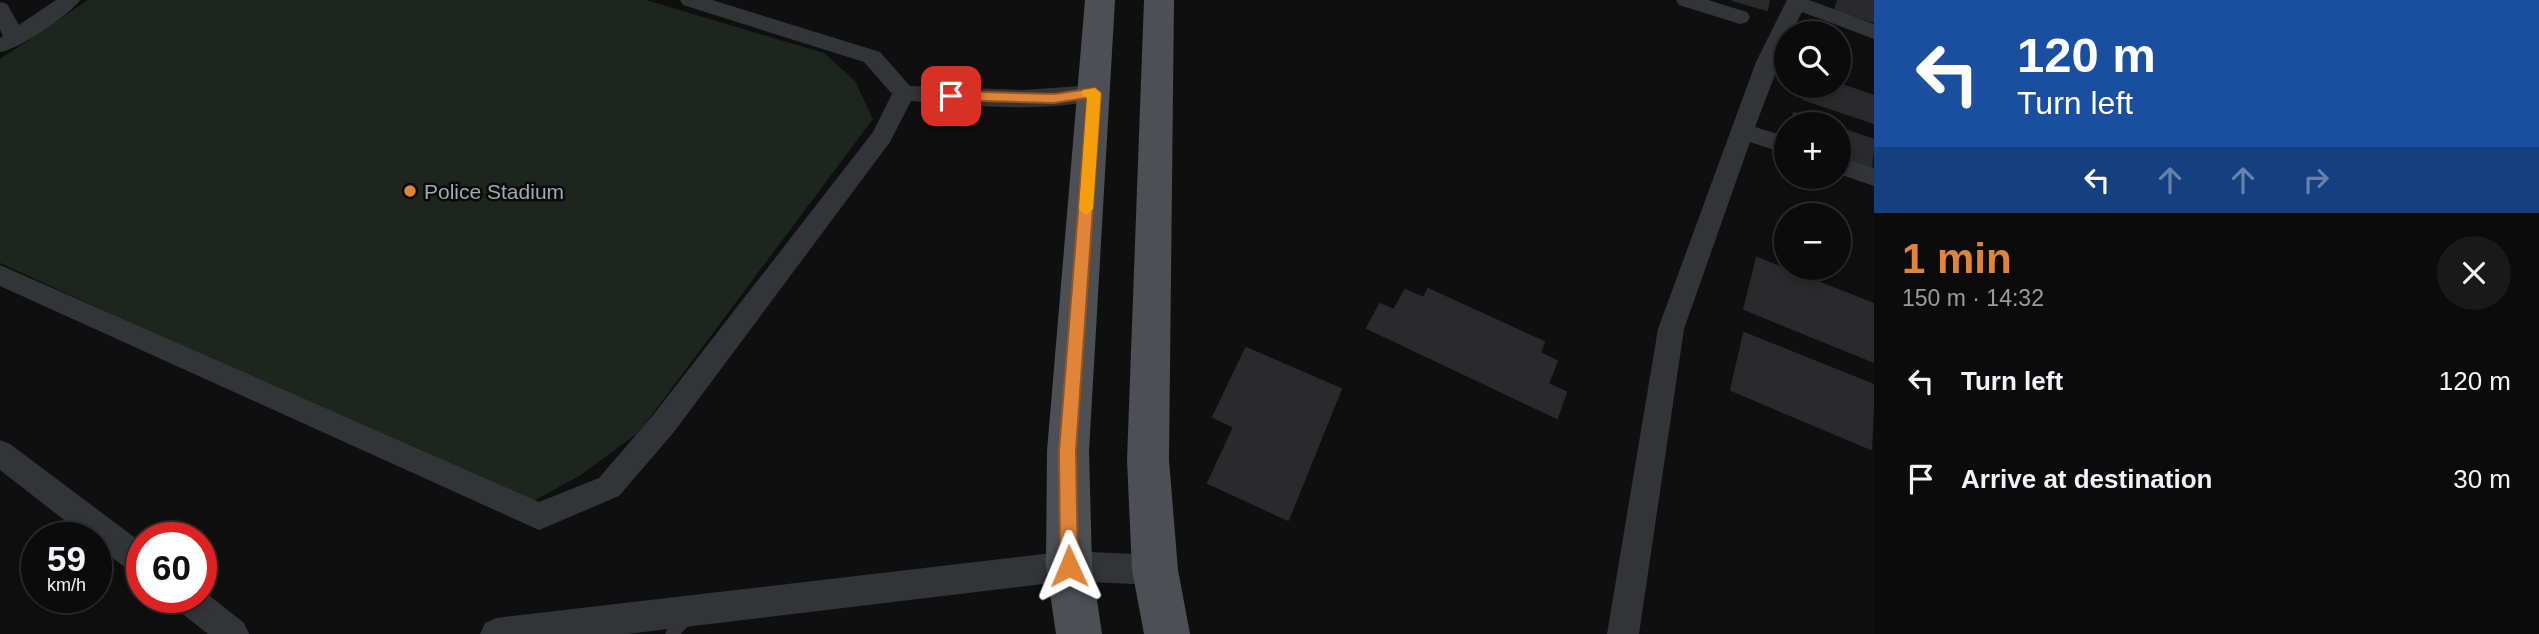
<!DOCTYPE html>
<meta charset="utf-8">
<style>
body{margin:0;font-family:Arial,sans-serif;background:#19191a;color:#f1f3f6;height:100vh;display:flex;flex-direction:column;font-size:26px;white-space:nowrap}
*{box-sizing:border-box;margin:0}
p{font-size:23px;color:#9a9b9d}
.icon{flex:none;width:38px;height:38px;fill:none;stroke:currentColor;stroke-width:2;stroke-linecap:round;stroke-linejoin:round}
.map{position:relative;flex:1;overflow:hidden}
.sheet{display:flex;flex-direction:column;background:#0b0b0c;width:665px}
.sheet>*{flex:none}
.hud{background:#1a4fa0;color:#fff;overflow:hidden}
.fabs{position:absolute;left:1774px;top:21px;display:grid;gap:14px}
.fabs a{display:grid;place-items:center;width:77px;height:77px;border-radius:50%;background:#0b0b0c;box-shadow:0 4px 10px #0003,0 0 0 2px #2b2b2d;font-size:35px}
.speed{position:absolute;left:21px;top:522px;display:flex;gap:14px;font-size:35px;font-weight:700;text-align:center}
.speed>*{display:grid;place-content:center;width:91px;height:91px;border-radius:50%;background:#0b0b0c;box-shadow:0 4px 10px #0003,0 0 0 2px #2b2b2d;line-height:1}
.speed small{font-size:18px;font-weight:400}
.speed .limit{border:10px solid #d22;background:#fff;color:#111}
.pin{position:absolute;display:grid;place-items:center;width:60px;height:60px;color:#fff;margin:-30px;border-radius:14px;box-shadow:0 4px 10px #0006}
.me{position:absolute;width:77px;margin:-38px;rotate:359deg;stroke-linejoin:round;filter:drop-shadow(0 0 5px #0008)}
.turn{display:flex;align-items:center;gap:24px;height:147px;padding:0 28px;font-size:32px}
.turn .icon{width:91px;height:91px;stroke-width:2.5}
.turn b{display:block;font-size:49px;line-height:60px}
.lanes{display:flex;align-items:center;height:66px;padding:0 28px;background:#0003;justify-content:center;gap:35px;direction:ltr}
.lanes .off{opacity:.35}
.round{display:grid;place-items:center;flex:none;width:74px;height:74px;border-radius:37px;background:#19191a}
.overview{display:flex;align-items:center;justify-content:space-between;height:119px;padding:0 28px}
h1{font-size:42px;font-weight:800;line-height:52px;color:#e08537}
ul{padding:0;list-style:none}
li{display:flex;align-items:center;gap:21px;height:98px;padding:0 28px}
li div{flex:1}
li b{display:block;font-size:26px}
li em{font-style:normal}
main{display:flex;flex:1;min-height:0}
.map>svg:first-child{display:block}
</style>
<main>
<div class="map">
<svg width="1874" height="634" viewBox="0 0 1874 634">
<rect width="100%" height="100%" fill="#0f0f10"/>
<path fill="#1e241e" d="M 88,0 L 646,0 L 824,53 L 855,81 L 873,119 L 639,432 L 581,475 L 528,504 L 0,263 L 0,59 Z"/>
<g fill="#2a2a2c" stroke="#292a2c" stroke-width="2">
<path d="M 1732,0 L 1769,0 L 1767,10 Z"/>
<path d="M 1838,0 L 1874,0 L 1874,22 L 1835,10 Z"/>
<path d="M 1839,84 L 1874,96 L 1874,123 L 1803,99 L 1806,86 Z"/>
<path d="M 1794,113 L 1828,124 L 1791,124 Z"/>
<path d="M 1839,128 L 1874,140 L 1871,168 L 1839,157 Z"/>
<path d="M 1757,258 L 1874,304 L 1874,362 L 1744,309 Z"/>
<path d="M 1428,289 L 1544,342 L 1540,353 L 1557,361 L 1548,384 L 1566,392 L 1557,418 L 1367,328 L 1380,304 L 1394,310 L 1405,290 L 1424,298 Z"/>
<path d="M 1744,333 L 1874,385 L 1871,449 L 1731,390 Z"/>
<path d="M 1246,348 L 1341,389 L 1288,520 L 1208,483 L 1234,427 L 1213,417 Z"/>
</g>
<g fill="none" stroke-linecap="round" stroke-linejoin="round">
<path stroke="#323437" stroke-width="13" d="M 672,634 L 688,616"/>
<g fill="#323437" fill-rule="evenodd">
<path d="M 56,0 L 80,0 C 71,14 16,51 0,52 L 0,38 L 3,36 L 0,29 L 0,2 L 7,4 L 19,25 Z"/>
<path d="M 680,0 L 712,0 L 880,52 L 910,86 L 1023,90 L 1095,85 L 1103,88 L 1106,93 L 1103,98 C 1046,114 970,105 911,101 L 890,142 L 674,432 L 619,496 L 539,530 L 0,286 L 0,265 L 539,502 L 599,478 L 654,414 L 873,132 L 892,94 L 864,62 L 683,5 Z"/>
<path d="M 1676,0 L 1708,0 L 1747,12 L 1750,17 L 1747,22 L 1740,24 L 1679,5 Z"/>
<path d="M 1787,0 L 1809,0 L 1874,24 L 1874,39 L 1802,12 L 1791,33 L 1787,33 L 1787,43 L 1755,127 L 1787,137 L 1787,154 L 1750,142 L 1684,329 L 1639,634 L 1607,634 L 1658,329 L 1756,62 Z"/>
<path d="M 1839,157 L 1874,168 L 1874,186 L 1839,174 Z"/>
<path d="M 0,440 L 10,444 L 142,543 L 142,576 L 131,572 L 96,545 L 96,537 L 86,537 L 0,470 Z"/>
<path d="M 1069,551 L 1155,555 L 1166,560 L 1170,570 L 1166,580 L 1155,585 L 1069,581 L 627,634 L 480,634 L 485,623 L 496,618 Z"/>
<path d="M 201,589 L 244,623 L 249,634 L 208,634 L 175,608 L 170,597 L 201,597 Z"/>
</g>
<g fill="#4c4f53" fill-rule="evenodd">
<path d="M 1085,0 L 1115,0 L 1089,451 L 1092,566 L 1102,634 L 1056,634 L 1046,566 L 1047,451 Z"/>
<path d="M 1144,0 L 1174,0 L 1169,460 L 1178,570 L 1190,634 L 1144,634 L 1132,570 L 1127,460 Z"/>
</g>
</g>
<path fill="#e08537" stroke="#925624" stroke-width="2" d="M 1095,88 L 1101,93 L 1076,451 L 1078,566 L 1076,572 L 1069,575 L 1062,572 L 1060,566 L 1059,451 L 1087,98 L 1054,103 L 951,100 L 945,96 L 951,91 L 1054,94 Z"/>
<path fill="#f59e0b" d="M 1095,88 L 1101,93 L 1093,209 L 1086,215 L 1079,209 L 1087,98 L 1081,94 L 1083,90 Z"/>
<circle fill="#e08537" stroke="#0a0a0b" stroke-width="2.5" cx="410" cy="191" r="7"/>
<g text-anchor="middle" dominant-baseline="central" stroke-width="5" stroke-linejoin="round" paint-order="stroke">
<g font-size="21" fill="#a1a8b0" stroke="#0a0a0b" text-anchor="start">
<text x="424" y="191">Police Stadium</text>
</g>
</g>
</svg>
<div class="fabs">
<a><svg class="icon" aria-label="search" viewBox="0 0 24 24"><circle cx="10" cy="10" r="6"/><path d="M15 15l6 6"/></svg></a>
<a>+</a>
<a>−</a>
</div>
<div class="speed"><div>59<small>km/h</small></div><div class="limit">60</div></div>
<div class="pin" style="left:951px;top:96px;background:#d93025"><svg class="icon" aria-label="arrive" viewBox="0 0 24 24"><path d="M6 21V4h12l-3 4 3 4H6"/></svg></div>
<svg class="me" style="left:1069px;top:566px" viewBox="-20 -20 40 40"><path d="M0-17L14 15 0 8-14 15z" fill="#e08537" stroke="#fff" stroke-width="4"/></svg>
</div>
<section class="sheet">
<div class="hud">
<div class="turn"><svg class="icon" aria-label="left" viewBox="0 0 24 24"><path d="M17 20v-9H6M10 6l-5 5 5 5"/></svg><div><b>120 m</b>Turn left</div></div>
<div class="lanes"><svg class="icon" aria-label="left" viewBox="0 0 24 24"><path d="M17 20v-9H6M10 6l-5 5 5 5"/></svg><svg class="icon off" aria-label="ahead" viewBox="0 0 24 24"><path d="M12 20V5M6 11l6-6 6 6"/></svg><svg class="icon off" aria-label="ahead" viewBox="0 0 24 24"><path d="M12 20V5M6 11l6-6 6 6"/></svg><svg class="icon off" aria-label="right" viewBox="0 0 24 24"><path d="M7 20v-9h11M14 6l5 5-5 5"/></svg></div>
</div>
<div class="overview"><div><h1>1 min</h1><p>150 m · 14:32</p></div><a class="round"><svg class="icon" aria-label="close" viewBox="0 0 24 24"><path d="M6 6l12 12M18 6L6 18"/></svg></a></div>
<ul>
<li><svg class="icon" aria-label="left" viewBox="0 0 24 24"><path d="M17 20v-9H6M10 6l-5 5 5 5"/></svg><div><b>Turn left</b></div><em>120 m</em></li>
<li><svg class="icon" aria-label="arrive" viewBox="0 0 24 24"><path d="M6 21V4h12l-3 4 3 4H6"/></svg><div><b>Arrive at destination</b></div><em>30 m</em></li>
</ul>
</section>
</main>
